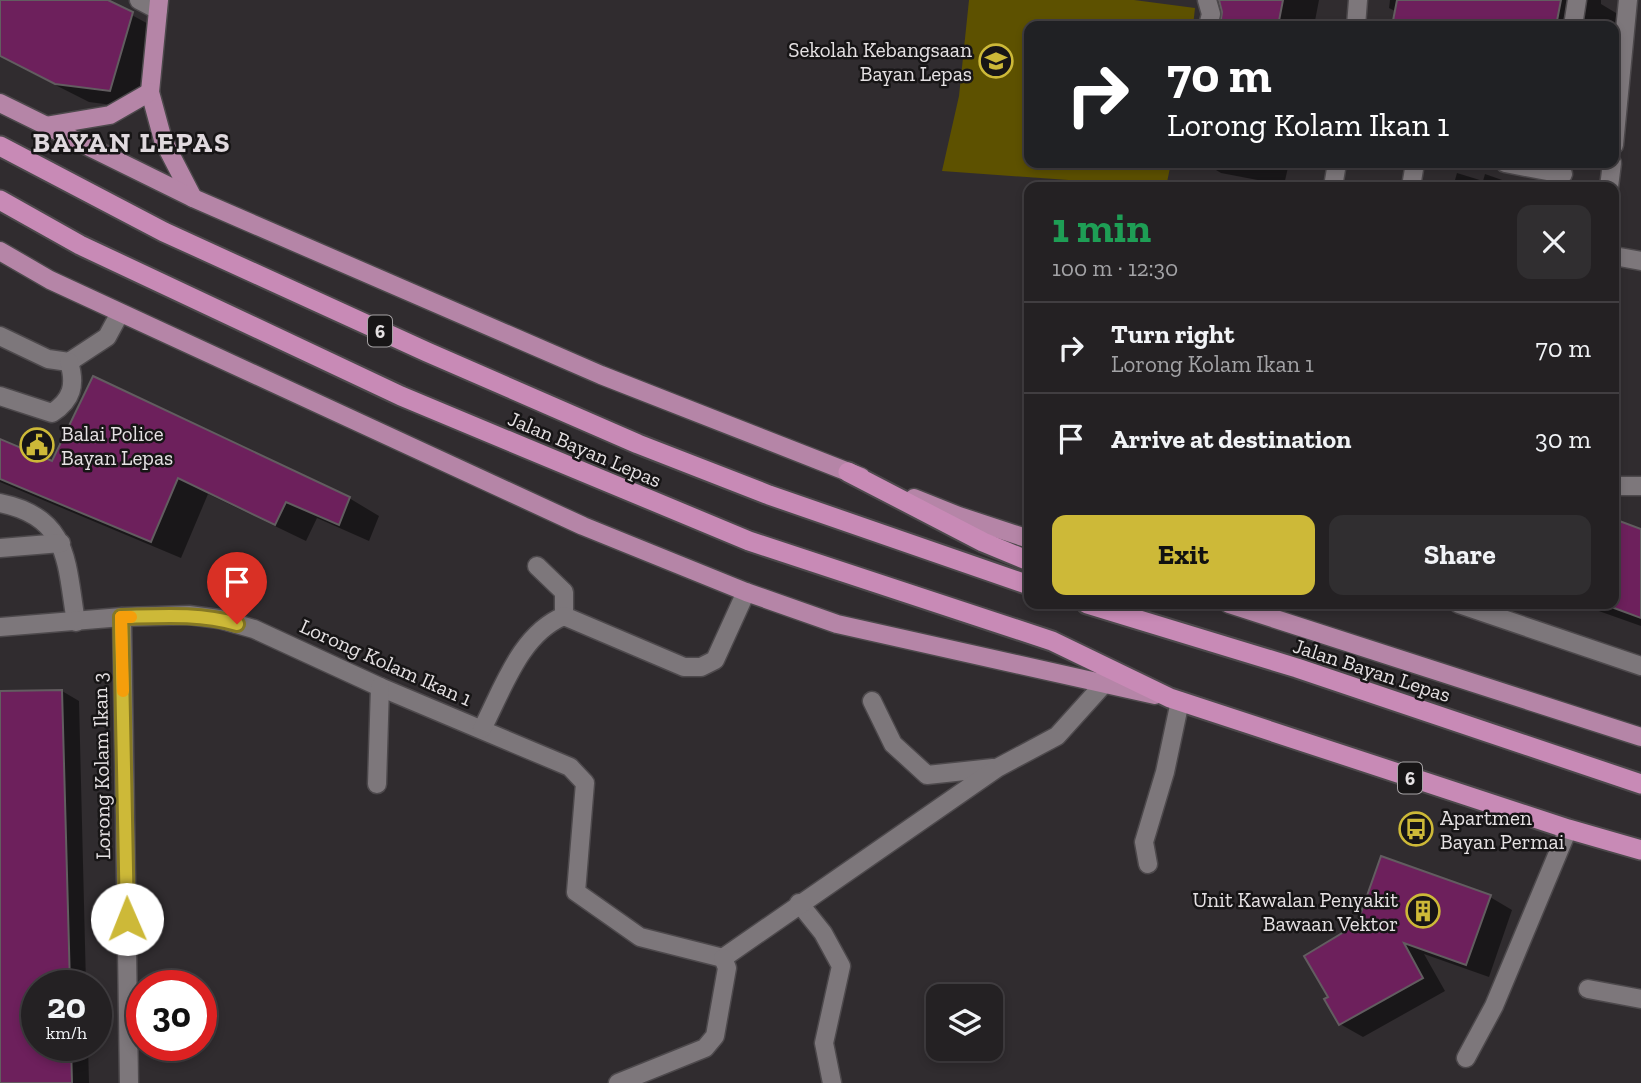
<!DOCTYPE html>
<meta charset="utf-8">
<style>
body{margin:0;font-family:"Zilla Slab",serif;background:#302e30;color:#f1f3f6;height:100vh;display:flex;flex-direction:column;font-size:26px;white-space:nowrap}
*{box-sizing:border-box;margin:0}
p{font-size:23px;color:#a3a3a6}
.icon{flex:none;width:38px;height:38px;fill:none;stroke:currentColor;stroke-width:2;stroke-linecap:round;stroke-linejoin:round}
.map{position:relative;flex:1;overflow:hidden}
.panel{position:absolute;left:1024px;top:182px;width:595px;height:427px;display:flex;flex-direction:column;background:#242123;border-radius:14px;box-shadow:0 4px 10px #0003,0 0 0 2px #413e41}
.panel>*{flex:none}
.hud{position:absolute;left:1024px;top:21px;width:595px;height:147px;border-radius:14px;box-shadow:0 4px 10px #0003,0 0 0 2px #413e41;background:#202124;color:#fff;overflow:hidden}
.tools{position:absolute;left:926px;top:984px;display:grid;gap:14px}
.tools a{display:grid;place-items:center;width:77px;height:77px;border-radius:14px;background:#242123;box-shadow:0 4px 10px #0003,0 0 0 2px #413e41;font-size:35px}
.speed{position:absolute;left:21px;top:970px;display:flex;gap:14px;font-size:35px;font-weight:700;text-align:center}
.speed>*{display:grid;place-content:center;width:91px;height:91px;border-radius:50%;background:#242123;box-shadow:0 4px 10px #0003,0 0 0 2px #413e41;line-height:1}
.speed small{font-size:18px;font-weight:400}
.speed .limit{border:10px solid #d22;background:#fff;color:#111}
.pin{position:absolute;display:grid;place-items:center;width:60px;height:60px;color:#fff;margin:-72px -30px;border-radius:50% 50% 50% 0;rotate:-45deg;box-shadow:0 0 7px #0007}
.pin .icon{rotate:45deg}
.me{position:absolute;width:77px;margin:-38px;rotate:359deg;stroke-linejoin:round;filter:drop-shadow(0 0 5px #0008)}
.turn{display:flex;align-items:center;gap:24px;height:147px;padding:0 28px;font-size:32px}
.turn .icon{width:91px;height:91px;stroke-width:2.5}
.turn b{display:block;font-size:49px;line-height:60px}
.round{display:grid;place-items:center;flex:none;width:74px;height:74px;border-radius:14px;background:#302e30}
.headline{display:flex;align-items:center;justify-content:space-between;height:119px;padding:0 28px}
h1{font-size:42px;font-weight:700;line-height:52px;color:#1e9e55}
.cta{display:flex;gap:14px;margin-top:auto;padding:14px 28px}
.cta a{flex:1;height:80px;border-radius:14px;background:#cdb938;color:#111;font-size:28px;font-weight:700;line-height:80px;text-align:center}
.cta a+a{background:#302e30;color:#f1f3f6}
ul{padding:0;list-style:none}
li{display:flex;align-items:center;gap:21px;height:91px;padding:0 28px;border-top:2px solid #413e41}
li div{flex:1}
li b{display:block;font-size:26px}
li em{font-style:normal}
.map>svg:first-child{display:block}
</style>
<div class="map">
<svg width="1641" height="1083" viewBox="0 0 1641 1083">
<rect width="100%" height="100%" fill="#302c2f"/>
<path fill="#5d5100" d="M 969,0 L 1134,0 L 1195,8 L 1193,26 L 1029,26 L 1029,163 L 1171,163 L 1166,187 L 942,171 L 959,96 Z"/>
<g fill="#0007">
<path d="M 0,0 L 104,0 L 165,33 L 143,109 L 89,102 L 0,57 Z"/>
<path d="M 1220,0 L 1319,0 L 1314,26 L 1221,26 L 1224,17 Z"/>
<path d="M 1390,0 L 1601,0 L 1601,4 L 1621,16 L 1614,68 L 1614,26 L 1394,26 L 1397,12 L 1389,8 Z"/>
<path d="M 1204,163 L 1289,163 L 1284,185 L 1221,173 Z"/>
<path d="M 1457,173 L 1483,181 L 1485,174 L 1522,187 L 1453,187 Z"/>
<path d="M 94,378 L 349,498 L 379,516 L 369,541 L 317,518 L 306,541 L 208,494 L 181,558 L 0,482 L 0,441 L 53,463 Z"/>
<path d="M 1614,521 L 1641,531 L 1641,626 L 1579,604 L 1614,604 Z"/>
<path d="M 62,691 L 79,701 L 86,985 L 37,985 L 37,1045 L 88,1045 L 89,1083 L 0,1083 L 0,693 Z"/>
<path d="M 1490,897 L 1512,910 L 1489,977 L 1424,954 L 1445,991 L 1363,1037 L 1340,1024 L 1331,998 L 1306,956 Z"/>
</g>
<g fill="#6d205c" stroke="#625d60" stroke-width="2">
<path d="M 0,0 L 108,0 L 133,12 L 110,91 L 55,84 L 0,56 Z"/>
<path d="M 1219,0 L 1283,0 L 1278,26 L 1220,26 L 1222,12 Z"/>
<path d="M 1397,0 L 1561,0 L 1556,26 L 1392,26 Z"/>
<path d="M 93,376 L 350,497 L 339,525 L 286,502 L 275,525 L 178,478 L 151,542 L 0,479 L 0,439 L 52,461 Z"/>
<path d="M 1614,519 L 1641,529 L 1641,618 L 1614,608 Z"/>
<path d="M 62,690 L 70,985 L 37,985 L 37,1045 L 71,1045 L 72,1083 L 0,1083 L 0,691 Z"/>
<path d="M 1381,856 L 1491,895 L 1466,965 L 1404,943 L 1423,978 L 1339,1025 L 1324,999 L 1328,997 L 1304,956 L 1357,924 Z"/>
</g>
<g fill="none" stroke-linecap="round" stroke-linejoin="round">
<defs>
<g id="service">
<path d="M 139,0 L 158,10"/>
<path d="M 1207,0 L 1211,14 L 1208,26"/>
<path d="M 1356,26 L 1358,0"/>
<path d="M 1573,26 L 1577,0"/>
<path d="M 1505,163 L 1563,174"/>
<path d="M 1333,187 L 1337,163"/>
<path d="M 1411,187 L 1415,163"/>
<path d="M 0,336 L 48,359 L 69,362 L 107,337 L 120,313"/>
<path d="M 0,396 L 52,413 C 72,400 76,385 69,362"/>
<path d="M 1614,486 L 1641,486"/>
<path d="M 0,503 C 70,517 66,563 76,622"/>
<path d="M 0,548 L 61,543"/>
<path d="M 537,566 L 564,592 L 564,616"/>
<path d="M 1148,864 L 1144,842 L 1165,772 L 1180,701"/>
<path d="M 1588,989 L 1641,999"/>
<path d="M 1466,1058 L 1494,1006 L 1568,829"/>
</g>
<g id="minor">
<path d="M 1614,145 L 1628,0"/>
<path d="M 1609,187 L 1612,163"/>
<path d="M 1614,256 L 1641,261"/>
<path d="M 1459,604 L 1641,666"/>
<path d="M 122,617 L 129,1083"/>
<path d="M 0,627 L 122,617 L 189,615 L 219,619 L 254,629 L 380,687 L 570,767 L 585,783 L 576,892 L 640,937 L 723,958"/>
<path d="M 872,701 L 893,744 L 927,775 L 993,768"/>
<path d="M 482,729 C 503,689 520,634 564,616 L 684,667 L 701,667 L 715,660 L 746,592"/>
<path d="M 377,784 L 380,687"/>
<path d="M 799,903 L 823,933 L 841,966 L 824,1043 L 832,1083"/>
<path d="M 723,958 L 997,768 L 1057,736 L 1103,685"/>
<path d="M 618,1083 L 705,1048 L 715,1036 L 727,968 L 723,958"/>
</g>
<g id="primary">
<path d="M 159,0 L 150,92 L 163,140 L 193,198"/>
<path d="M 0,103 L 193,198 L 601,375 L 861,477"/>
<path d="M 45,126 L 110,115 L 150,92"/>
<path d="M 0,251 L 50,280 L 583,526 L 746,592 L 837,624 L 1155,695"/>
<path d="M 914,498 L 959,516 L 1029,539"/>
<path d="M 1229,604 L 1641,737"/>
</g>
<g id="trunk">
<path d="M 0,146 L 164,232 L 427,352 L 638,444 L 769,495 L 1029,585"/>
<path d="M 0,200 L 80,245 L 401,396 L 749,541 L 1052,641 L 1170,698 L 1568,829 L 1641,850"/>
<path d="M 848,472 L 983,542 L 1029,561"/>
<path d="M 1087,604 L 1297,668 L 1641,784"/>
</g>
</defs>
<use href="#service" stroke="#4d494c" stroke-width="21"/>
<use href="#minor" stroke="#4d494c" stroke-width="21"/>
<use href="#primary" stroke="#4d494c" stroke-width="21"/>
<use href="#trunk" stroke="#4d494c" stroke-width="23"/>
<use href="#service" stroke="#7d777b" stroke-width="18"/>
<use href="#minor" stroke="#7d777b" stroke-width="18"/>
<use href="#primary" stroke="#b585a7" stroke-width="18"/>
<use href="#trunk" stroke="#c88ab6" stroke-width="19"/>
</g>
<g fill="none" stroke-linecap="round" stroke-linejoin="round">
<defs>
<path id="route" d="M 127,919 L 121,617 C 161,616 199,613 237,624"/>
</defs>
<use href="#route" stroke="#857824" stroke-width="18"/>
<use href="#route" stroke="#cdb938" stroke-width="12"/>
<path stroke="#f59e0b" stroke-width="12" d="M 123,691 L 121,617 L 131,617"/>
</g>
<defs>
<symbol id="school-ring" viewBox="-11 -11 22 22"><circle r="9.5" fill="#171516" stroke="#cdb938" stroke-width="1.5"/><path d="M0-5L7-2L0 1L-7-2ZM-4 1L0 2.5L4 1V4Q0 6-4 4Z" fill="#cdb938"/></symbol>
<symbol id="civic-ring" viewBox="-11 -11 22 22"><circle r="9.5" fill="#171516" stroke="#cdb938" stroke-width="1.5"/><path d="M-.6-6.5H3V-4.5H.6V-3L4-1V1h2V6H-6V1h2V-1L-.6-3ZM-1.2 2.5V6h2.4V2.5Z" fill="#cdb938"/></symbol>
<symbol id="bus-ring" viewBox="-11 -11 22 22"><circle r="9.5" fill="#171516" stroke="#cdb938" stroke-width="1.5"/><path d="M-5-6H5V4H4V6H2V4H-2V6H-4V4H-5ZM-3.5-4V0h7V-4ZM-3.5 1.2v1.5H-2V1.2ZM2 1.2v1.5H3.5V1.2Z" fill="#cdb938"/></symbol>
<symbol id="building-ring" viewBox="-11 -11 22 22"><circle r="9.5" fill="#171516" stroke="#cdb938" stroke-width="1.5"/><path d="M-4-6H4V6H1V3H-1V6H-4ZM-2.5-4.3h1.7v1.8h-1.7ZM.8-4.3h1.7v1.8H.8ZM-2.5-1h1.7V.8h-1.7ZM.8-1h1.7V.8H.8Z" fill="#cdb938"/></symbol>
</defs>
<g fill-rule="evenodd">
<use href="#school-ring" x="977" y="42" width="38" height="38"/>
<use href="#civic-ring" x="18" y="426" width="38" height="38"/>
<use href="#bus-ring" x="1397" y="810" width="38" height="38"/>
<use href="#building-ring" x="1404" y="892" width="38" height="38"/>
</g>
<g text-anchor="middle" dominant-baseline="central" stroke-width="5" stroke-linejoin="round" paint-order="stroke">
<g fill="#171516" stroke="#a7a4a6" stroke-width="2">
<rect x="368" y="315.5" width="24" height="31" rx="5"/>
<rect x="1398" y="762.5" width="24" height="31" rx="5"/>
</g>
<g font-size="19" font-weight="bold" fill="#e5e1e3">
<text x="380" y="331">6</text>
<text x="1410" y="778">6</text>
</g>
<g font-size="21" fill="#e5e1e3" stroke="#171516" text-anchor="end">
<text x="972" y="49">Sekolah Kebangsaan<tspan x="972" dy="24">Bayan Lepas</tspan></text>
<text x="61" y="433" text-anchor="start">Balai Police<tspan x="61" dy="24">Bayan Lepas</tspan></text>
<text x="1440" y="817" text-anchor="start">Apartmen<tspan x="1440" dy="24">Bayan Permai</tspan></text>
<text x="1398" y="899">Unit Kawalan Penyakit<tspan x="1398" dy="24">Bawaan Vektor</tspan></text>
</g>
<g font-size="21" fill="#e5e1e3" stroke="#171516">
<text transform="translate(585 449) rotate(23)">Jalan Bayan Lepas</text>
<text transform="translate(386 662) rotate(24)">Lorong Kolam Ikan 1</text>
<text transform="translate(1372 670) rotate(18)">Jalan Bayan Lepas</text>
<text transform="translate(101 766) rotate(-91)">Lorong Kolam Ikan 3</text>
</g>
<g font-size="28" font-weight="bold" letter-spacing="2" fill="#e0d9de" stroke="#171516">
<text x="132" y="142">BAYAN LEPAS</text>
</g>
</g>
</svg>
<div class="tools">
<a><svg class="icon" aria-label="layers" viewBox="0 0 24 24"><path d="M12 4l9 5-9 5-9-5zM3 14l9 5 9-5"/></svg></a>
</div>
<div class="speed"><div>20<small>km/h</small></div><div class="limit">30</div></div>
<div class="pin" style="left:237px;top:624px;background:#d93025"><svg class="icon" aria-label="arrive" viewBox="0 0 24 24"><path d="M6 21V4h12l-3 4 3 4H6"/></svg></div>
<svg class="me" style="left:127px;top:919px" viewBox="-20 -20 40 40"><circle r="19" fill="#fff"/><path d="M0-13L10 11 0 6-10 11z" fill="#cdb938"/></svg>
<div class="hud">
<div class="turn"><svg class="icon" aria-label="right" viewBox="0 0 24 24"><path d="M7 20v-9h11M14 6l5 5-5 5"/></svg><div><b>70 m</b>Lorong Kolam Ikan 1</div></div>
</div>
<section class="panel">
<div class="headline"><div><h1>1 min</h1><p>100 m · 12:30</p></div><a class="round"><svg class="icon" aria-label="close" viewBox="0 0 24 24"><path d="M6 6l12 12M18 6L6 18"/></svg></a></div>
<ul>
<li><svg class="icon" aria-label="right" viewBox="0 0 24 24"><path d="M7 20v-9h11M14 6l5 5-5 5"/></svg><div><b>Turn right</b><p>Lorong Kolam Ikan 1</p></div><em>70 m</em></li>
<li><svg class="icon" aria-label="arrive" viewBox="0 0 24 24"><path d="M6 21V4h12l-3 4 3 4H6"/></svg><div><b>Arrive at destination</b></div><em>30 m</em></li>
</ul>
<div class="cta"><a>Exit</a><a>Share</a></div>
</section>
</div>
